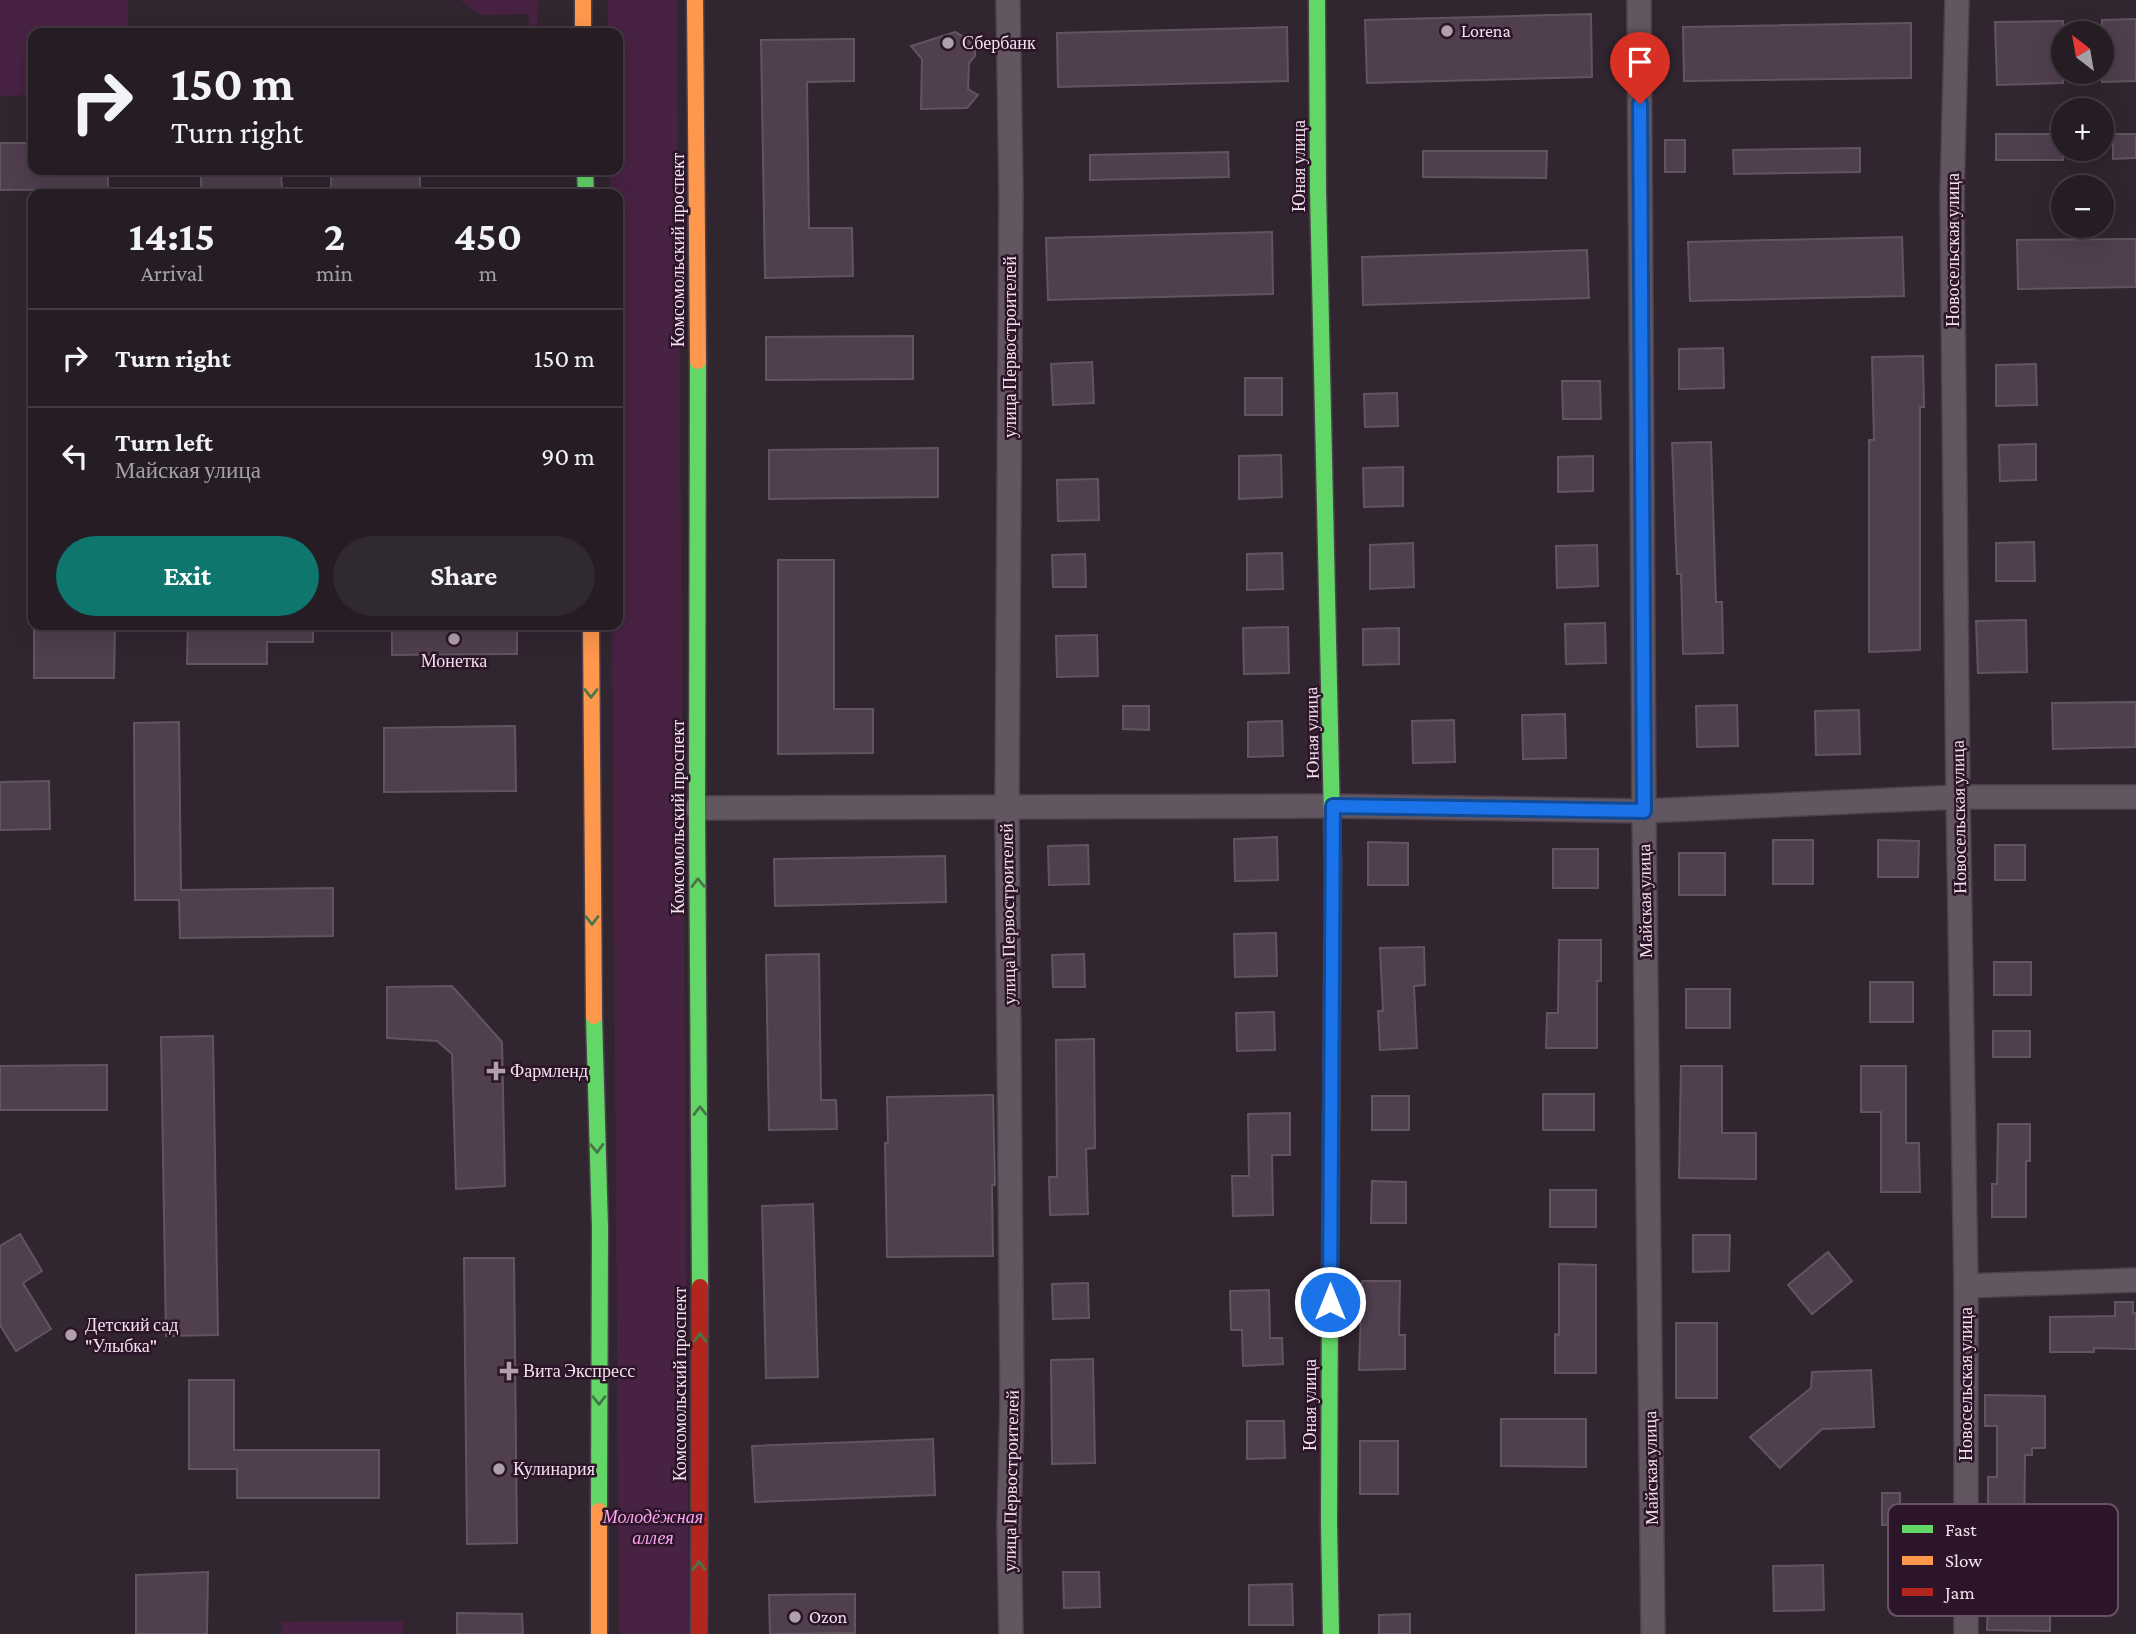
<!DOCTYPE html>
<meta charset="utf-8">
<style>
body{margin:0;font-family:"Crimson Pro",serif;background:#312931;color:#f1f3f6;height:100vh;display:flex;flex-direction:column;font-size:26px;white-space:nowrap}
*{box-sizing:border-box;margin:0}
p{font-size:23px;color:#a3a1a6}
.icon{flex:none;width:38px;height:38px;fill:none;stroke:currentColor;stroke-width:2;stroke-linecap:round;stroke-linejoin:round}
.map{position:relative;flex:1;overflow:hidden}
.drawer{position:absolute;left:28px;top:189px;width:595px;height:441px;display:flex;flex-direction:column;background:#251c24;border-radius:14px;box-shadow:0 7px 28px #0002,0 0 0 2px #423a41}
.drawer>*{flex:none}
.top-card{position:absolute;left:28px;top:28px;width:595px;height:147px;border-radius:14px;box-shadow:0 7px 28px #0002,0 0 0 2px #423a41;background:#251c24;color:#f1f3f6;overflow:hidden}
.needle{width:46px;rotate:329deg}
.controls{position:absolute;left:2051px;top:21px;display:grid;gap:14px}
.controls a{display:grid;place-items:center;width:63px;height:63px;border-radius:50%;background:#251c24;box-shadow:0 7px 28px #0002,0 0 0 2px #423a41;font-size:35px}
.pin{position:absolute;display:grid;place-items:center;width:60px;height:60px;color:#fff;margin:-72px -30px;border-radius:50% 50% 50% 0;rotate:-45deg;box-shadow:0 0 7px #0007}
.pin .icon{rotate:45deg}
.me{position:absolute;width:77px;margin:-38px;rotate:0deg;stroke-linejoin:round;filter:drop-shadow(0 0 5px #0008)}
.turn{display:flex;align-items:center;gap:24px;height:147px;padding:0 28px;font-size:32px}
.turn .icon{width:91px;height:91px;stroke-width:2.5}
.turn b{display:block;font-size:49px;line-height:60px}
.eta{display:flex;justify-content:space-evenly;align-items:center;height:119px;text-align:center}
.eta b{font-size:42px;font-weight:700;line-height:49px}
.primary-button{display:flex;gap:14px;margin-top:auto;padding:14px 28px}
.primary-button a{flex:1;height:80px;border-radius:42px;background:#0f766e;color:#fff;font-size:28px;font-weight:700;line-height:80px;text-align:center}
.primary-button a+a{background:#312931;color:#f1f3f6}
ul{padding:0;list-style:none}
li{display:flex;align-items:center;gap:21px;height:98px;padding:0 28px;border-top:2px solid #423a41}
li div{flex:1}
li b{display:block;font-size:26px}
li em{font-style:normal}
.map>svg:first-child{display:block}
</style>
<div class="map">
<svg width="2136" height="1634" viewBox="0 0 2136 1634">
<rect width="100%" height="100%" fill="#312530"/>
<g fill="#482243">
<path d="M 0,0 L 128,0 L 128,33 L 33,33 L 33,95 L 0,96 Z"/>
<path d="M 460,0 L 538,0 L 537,33 L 531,33 L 528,14 L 481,15 Z"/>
<path d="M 608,0 L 677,0 L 689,1634 L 619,1634 L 612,625 L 618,625 L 618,194 L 609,194 L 609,170 L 618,170 L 618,33 L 608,33 Z"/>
<path d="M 403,1621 L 403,1634 L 282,1634 L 282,1622 Z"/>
</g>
<g fill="#503f4f" stroke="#61555f" stroke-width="2">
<path d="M 1591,14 L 1592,77 L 1367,83 L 1365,20 Z"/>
<path d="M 2136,19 L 2136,81 L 2102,82 L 2102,20 Z"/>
<path d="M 2063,21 L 2063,83 L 1997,85 L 1995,22 Z"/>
<path d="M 1911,23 L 1911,78 L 1684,81 L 1683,27 Z"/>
<path d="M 1287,27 L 1288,81 L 1058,87 L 1057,33 Z"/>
<path d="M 955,32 L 966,38 L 975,48 L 975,56 L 969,63 L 968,89 L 978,95 L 967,108 L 921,109 L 922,59 L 911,46 Z"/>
<path d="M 854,39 L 854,81 L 807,82 L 809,228 L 852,228 L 853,276 L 765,278 L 761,40 Z"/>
<rect x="1996" y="134" width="67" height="26"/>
<path d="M 2113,134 L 2136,134 L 2136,158 L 2113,159 Z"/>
<rect x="1665" y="140" width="20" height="32"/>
<path d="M 0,143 L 33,143 L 33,170 L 108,170 L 108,189 L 0,190 Z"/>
<path d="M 1860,148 L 1860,172 L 1734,174 L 1733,150 Z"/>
<path d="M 1423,151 L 1547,151 L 1546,178 L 1423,177 Z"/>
<path d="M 1228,152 L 1229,177 L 1090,180 L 1090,155 Z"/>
<path d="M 201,170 L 281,170 L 282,190 L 201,191 Z"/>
<rect x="331" y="170" width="89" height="24"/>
<path d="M 1272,232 L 1273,294 L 1048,300 L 1046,238 Z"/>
<path d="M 1902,237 L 1904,296 L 1690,301 L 1688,242 Z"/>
<path d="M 2136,239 L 2136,287 L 2018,289 L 2017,240 Z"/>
<path d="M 1587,250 L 1589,298 L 1363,305 L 1362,257 Z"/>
<path d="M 913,336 L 913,379 L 766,380 L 766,337 Z"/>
<path d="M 1723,348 L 1724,388 L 1679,389 L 1679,349 Z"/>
<path d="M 1923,356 L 1924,407 L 1920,407 L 1920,650 L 1869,652 L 1869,440 L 1874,440 L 1872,357 Z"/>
<path d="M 1092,362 L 1094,403 L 1053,405 L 1051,364 Z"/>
<path d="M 2036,364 L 2037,405 L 1996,406 L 1996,365 Z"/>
<rect x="1245" y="378" width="37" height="37"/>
<path d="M 1562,381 L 1600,381 L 1601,419 L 1563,419 Z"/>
<path d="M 1397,393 L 1398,426 L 1365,427 L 1364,394 Z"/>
<path d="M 1711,442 L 1716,602 L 1722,602 L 1723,653 L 1683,654 L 1681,574 L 1677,574 L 1672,443 Z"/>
<path d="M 2036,444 L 2036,480 L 2000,481 L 1999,445 Z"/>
<path d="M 938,448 L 938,497 L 769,499 L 769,450 Z"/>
<path d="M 1281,455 L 1282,497 L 1239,499 L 1239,456 Z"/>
<path d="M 1593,456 L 1593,491 L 1558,492 L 1558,457 Z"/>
<path d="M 1403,467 L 1403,506 L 1364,507 L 1363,468 Z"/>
<path d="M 1098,479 L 1099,520 L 1058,521 L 1057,480 Z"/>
<path d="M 2034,542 L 2035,581 L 1996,581 L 1996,543 Z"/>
<path d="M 1413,543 L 1414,587 L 1370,589 L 1370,545 Z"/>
<path d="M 1597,545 L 1598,586 L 1557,588 L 1556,546 Z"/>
<path d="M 1282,553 L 1283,589 L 1247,590 L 1247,554 Z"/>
<path d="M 1085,554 L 1086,587 L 1053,587 L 1052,555 Z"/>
<path d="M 778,560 L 834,560 L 834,709 L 873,709 L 873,753 L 778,754 Z"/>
<path d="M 2026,620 L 2027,672 L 1978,673 L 1976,621 Z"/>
<path d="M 1605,623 L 1606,663 L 1566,664 L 1565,624 Z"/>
<path d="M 34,625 L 115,625 L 114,678 L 34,678 Z"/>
<path d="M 188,625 L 313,625 L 313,642 L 267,642 L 267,664 L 187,664 Z"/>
<path d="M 392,625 L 517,625 L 517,654 L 392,655 Z"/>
<path d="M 1288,627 L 1289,673 L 1244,674 L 1243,628 Z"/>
<path d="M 1399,628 L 1399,664 L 1363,665 L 1363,629 Z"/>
<path d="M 1097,635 L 1098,676 L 1057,677 L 1056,636 Z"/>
<path d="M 2136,702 L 2136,747 L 2053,749 L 2052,703 Z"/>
<path d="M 1737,705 L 1738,746 L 1697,747 L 1696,706 Z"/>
<path d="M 1123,706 L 1149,706 L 1149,730 L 1123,729 Z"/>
<path d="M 1859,710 L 1860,754 L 1816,755 L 1815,711 Z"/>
<path d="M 1565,714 L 1566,758 L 1523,759 L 1522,715 Z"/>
<path d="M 1454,720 L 1455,762 L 1413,763 L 1412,721 Z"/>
<path d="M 1282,721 L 1283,756 L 1248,757 L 1248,722 Z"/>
<path d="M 179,722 L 181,890 L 333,888 L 333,936 L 180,938 L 179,900 L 135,900 L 134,723 Z"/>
<path d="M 515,726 L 516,791 L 384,792 L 384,728 Z"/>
<path d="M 49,781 L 50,829 L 0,830 L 0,782 Z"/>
<path d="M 1277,837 L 1278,880 L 1235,881 L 1234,839 Z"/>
<rect x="1773" y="840" width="40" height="44"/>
<path d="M 1878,840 L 1919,841 L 1918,877 L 1878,877 Z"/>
<path d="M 1368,842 L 1408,843 L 1408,885 L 1368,885 Z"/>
<path d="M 1088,845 L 1089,884 L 1049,885 L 1048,846 Z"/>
<rect x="1995" y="845" width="30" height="35"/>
<rect x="1553" y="849" width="45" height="39"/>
<rect x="1679" y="853" width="46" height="42"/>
<path d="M 945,856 L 946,902 L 775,906 L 774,859 Z"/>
<path d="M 1276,933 L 1277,976 L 1235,977 L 1234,934 Z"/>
<path d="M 1559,940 L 1601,940 L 1601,981 L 1597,981 L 1597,1048 L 1546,1048 L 1547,1013 L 1558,1013 Z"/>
<path d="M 1424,947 L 1425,985 L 1414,986 L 1417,1048 L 1380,1050 L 1378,1011 L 1383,1011 L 1380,948 Z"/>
<path d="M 819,954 L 821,1100 L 836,1100 L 837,1129 L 769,1130 L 766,955 Z"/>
<path d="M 1084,954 L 1085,987 L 1053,987 L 1052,955 Z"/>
<rect x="1994" y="962" width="37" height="33"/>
<rect x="1870" y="982" width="43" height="40"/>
<path d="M 452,986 L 502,1042 L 505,1186 L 456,1189 L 452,1054 L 437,1041 L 387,1038 L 387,987 Z"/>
<rect x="1686" y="989" width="44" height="39"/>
<path d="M 1274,1012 L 1275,1050 L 1237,1051 L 1236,1013 Z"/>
<rect x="1993" y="1031" width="37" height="26"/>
<path d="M 213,1036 L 218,1335 L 166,1336 L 161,1037 Z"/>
<path d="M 1094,1039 L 1095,1148 L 1086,1149 L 1088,1214 L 1050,1215 L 1049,1177 L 1057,1177 L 1056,1040 Z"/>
<path d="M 107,1065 L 107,1110 L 0,1110 L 0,1066 Z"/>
<path d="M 1681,1066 L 1722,1066 L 1722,1133 L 1756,1133 L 1756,1179 L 1679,1178 Z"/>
<path d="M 1861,1066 L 1906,1066 L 1906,1143 L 1919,1143 L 1920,1192 L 1881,1192 L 1881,1112 L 1861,1112 Z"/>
<rect x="1543" y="1094" width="51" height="36"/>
<path d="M 993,1095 L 995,1185 L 992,1185 L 993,1256 L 887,1257 L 885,1143 L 888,1143 L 887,1097 Z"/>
<rect x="1372" y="1096" width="37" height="34"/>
<path d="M 1290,1113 L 1290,1155 L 1272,1155 L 1273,1215 L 1233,1216 L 1232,1176 L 1249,1176 L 1248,1114 Z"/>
<path d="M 1998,1124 L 2030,1124 L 2030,1161 L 2026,1161 L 2026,1217 L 1992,1217 L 1992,1184 L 1997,1184 Z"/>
<path d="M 1372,1181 L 1406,1182 L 1406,1223 L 1371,1223 Z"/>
<rect x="1550" y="1190" width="46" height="37"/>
<path d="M 813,1204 L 818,1377 L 766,1378 L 762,1206 Z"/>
<path d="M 20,1234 L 42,1271 L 23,1283 L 51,1329 L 16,1351 L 0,1325 L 0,1246 Z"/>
<path d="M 1693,1235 L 1730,1235 L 1729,1271 L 1693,1272 Z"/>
<path d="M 1828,1252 L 1852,1281 L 1812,1314 L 1788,1285 Z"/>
<path d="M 464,1258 L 514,1258 L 517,1543 L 467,1544 Z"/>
<path d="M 1559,1264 L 1596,1265 L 1596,1373 L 1555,1373 L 1555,1334 L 1559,1335 Z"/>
<path d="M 1362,1281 L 1400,1281 L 1399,1335 L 1405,1335 L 1405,1369 L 1359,1370 Z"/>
<path d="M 1088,1283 L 1089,1318 L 1053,1319 L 1052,1284 Z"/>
<path d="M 1269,1290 L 1270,1338 L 1282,1338 L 1283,1364 L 1243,1366 L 1242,1330 L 1231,1330 L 1230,1291 Z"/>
<path d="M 2115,1302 L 2133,1302 L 2133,1313 L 2136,1313 L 2136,1349 L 2094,1348 L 2094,1352 L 2050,1352 L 2050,1317 L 2115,1316 Z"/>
<rect x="1676" y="1323" width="41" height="75"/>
<path d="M 1093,1359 L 1095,1463 L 1052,1464 L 1051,1360 Z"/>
<path d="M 1871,1370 L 1874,1427 L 1822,1429 L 1780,1468 L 1750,1437 L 1811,1388 L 1812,1372 Z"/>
<path d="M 189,1380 L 234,1380 L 234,1450 L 379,1450 L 379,1498 L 237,1498 L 237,1469 L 189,1469 Z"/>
<path d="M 1985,1395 L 2045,1396 L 2045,1448 L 2032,1448 L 2032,1455 L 2025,1455 L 2024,1556 L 2030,1556 L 2030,1602 L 2050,1602 L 2050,1631 L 1987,1630 L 1992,1506 L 1988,1506 L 1988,1477 L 1997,1477 L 1997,1426 L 1985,1426 Z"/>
<path d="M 1501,1419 L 1586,1419 L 1586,1467 L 1501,1466 Z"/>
<path d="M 1247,1421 L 1284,1421 L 1285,1458 L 1247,1459 Z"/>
<path d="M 933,1439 L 935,1495 L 755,1502 L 752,1446 Z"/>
<rect x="1360" y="1441" width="38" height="53"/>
<rect x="1882" y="1493" width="18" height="32"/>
<path d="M 1823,1565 L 1824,1610 L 1774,1611 L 1773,1566 Z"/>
<path d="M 208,1572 L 207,1634 L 136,1634 L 136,1575 Z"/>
<path d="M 1063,1572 L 1099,1572 L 1100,1607 L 1064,1608 Z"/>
<path d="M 1292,1584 L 1293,1625 L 1249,1625 L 1249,1585 Z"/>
<path d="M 855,1594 L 855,1633 L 770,1634 L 769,1595 Z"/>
<path d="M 457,1613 L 522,1614 L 523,1634 L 457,1634 Z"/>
<path d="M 1410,1614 L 1410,1634 L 1379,1634 L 1379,1615 Z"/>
</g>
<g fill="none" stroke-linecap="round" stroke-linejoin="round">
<defs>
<g id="street">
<path d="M 1008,0 L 1011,193 L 1007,807 L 1012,1402 L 1009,1525 L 1011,1634"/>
<path d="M 1639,0 L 1644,811 L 1653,1634"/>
<path d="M 1957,0 L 1952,196 L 1958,797 L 1966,1286 L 1966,1634"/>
<path d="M 697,808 L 1333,806 L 1644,811 L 1958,797 L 2136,797"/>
<path d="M 1966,1286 L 2136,1280"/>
</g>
<g id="fast">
<path d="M 1317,0 L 1318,190 L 1333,864"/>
<path d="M 585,170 L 586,194"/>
<path d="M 698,361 L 697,808 L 700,1287"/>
<path d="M 594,1016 L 600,1228 L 599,1511"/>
<path d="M 1330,1291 L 1329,1523 L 1331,1634"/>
</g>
<g id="slow">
<path d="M 583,0 L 583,33"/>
<path d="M 695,0 L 698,361"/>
<path d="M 591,625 L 594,1016"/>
<path d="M 1330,1291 L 1333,864"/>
<path d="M 599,1634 L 599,1511"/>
</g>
<path id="jam" d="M 699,1634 L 700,1287"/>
</defs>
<use href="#street" stroke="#4c414a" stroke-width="26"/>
<use href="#fast" stroke="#4c414a" stroke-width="19"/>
<use href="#slow" stroke="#4c414a" stroke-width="19"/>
<use href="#jam" stroke="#4c414a" stroke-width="19"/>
<use href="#street" stroke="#625760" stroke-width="23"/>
<use href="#fast" stroke="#63d668" stroke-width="16"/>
<use href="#slow" stroke="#ff974d" stroke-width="16"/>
<use href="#jam" stroke="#b3261e" stroke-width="16"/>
</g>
<defs><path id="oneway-chevron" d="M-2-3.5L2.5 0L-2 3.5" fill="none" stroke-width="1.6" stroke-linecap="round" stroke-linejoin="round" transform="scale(1.75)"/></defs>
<g stroke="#487648">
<use href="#oneway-chevron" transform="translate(591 693) rotate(90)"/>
<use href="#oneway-chevron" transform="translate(698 883) rotate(-91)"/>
<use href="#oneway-chevron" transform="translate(592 920) rotate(90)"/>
<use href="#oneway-chevron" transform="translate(700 1111) rotate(-91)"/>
<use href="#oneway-chevron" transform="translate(597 1148) rotate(88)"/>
<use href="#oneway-chevron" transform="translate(700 1338) rotate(-90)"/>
<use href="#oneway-chevron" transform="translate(599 1400) rotate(90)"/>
<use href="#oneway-chevron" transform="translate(699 1566) rotate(-90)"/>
</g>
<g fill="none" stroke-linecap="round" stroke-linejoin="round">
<defs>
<path id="route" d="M 1330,1302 L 1333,806 L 1644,811 L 1640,104"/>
</defs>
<use href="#route" stroke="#114b97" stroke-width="18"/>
<use href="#route" stroke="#1a73e8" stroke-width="12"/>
</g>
<g fill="#aea0ac" stroke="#2c1529" stroke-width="2.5">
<circle cx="1447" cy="31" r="7"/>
<circle cx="948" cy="43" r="7"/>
<circle cx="454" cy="639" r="7"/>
<path d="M492.5 1060.5h7v7h7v7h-7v7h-7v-7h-7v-7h7z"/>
<circle cx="71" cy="1335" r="7"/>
<path d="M505.5 1360.5h7v7h7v7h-7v7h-7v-7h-7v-7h7z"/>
<circle cx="499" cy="1469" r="7"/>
<circle cx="795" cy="1617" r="7"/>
</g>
<g text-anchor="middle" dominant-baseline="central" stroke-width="5" stroke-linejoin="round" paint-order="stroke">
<g font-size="18" fill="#f2e2ef" stroke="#2c1529" text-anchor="start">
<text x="1461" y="31">Lorena</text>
<text x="962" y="43">Сбербанк</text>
<text x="454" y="661" text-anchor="middle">Монетка</text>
<text x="510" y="1071">Фармленд</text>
<text x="85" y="1325">Детский сад<tspan x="85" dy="21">"Улыбка"</tspan></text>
<text x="523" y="1371">Вита Экспресс</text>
<text x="513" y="1469">Кулинария</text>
<text x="809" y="1617">Ozon</text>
</g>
<g font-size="18" fill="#f2e2ef" stroke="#2c1529">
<text transform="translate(1299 166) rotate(-90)">Юная улица</text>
<text transform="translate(678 250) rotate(-90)">Комсомольский проспект</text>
<text transform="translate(1953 250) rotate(-90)">Новосельская улица</text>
<text transform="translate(1010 347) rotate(-90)">улица Первостроителей</text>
<text transform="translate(1312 733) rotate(-91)">Юная улица</text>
<text transform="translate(678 817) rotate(-90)">Комсомольский проспект</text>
<text transform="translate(1959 817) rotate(-91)">Новосельская улица</text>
<text transform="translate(1645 901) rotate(-91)">Майская улица</text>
<text transform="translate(1008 914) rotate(-91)">улица Первостроителей</text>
<text transform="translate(680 1384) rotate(-90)">Комсомольский проспект</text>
<text transform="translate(1966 1384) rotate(-90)">Новосельская улица</text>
<text transform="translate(1310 1405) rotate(-90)">Юная улица</text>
<text transform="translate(1651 1468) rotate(-91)">Майская улица</text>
<text transform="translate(1011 1481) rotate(-89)">улица Первостроителей</text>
</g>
<g font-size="18" font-style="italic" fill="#ffa4f1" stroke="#2c1529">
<text x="653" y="1517">Молодёжная<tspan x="653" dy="21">аллея</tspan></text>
</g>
</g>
<rect x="1888" y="1504" width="230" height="112" rx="10" fill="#2c1529" stroke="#675264" stroke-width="2"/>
<rect x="1902" y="1525" width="31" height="8" fill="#63d668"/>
<rect x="1902" y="1556" width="31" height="9" fill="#ff974d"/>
<rect x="1902" y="1588" width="31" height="8" fill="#b3261e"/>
<g font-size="19" fill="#f2e2ef">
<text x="1945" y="1536">Fast</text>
<text x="1945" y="1567">Slow</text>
<text x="1945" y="1599">Jam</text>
</g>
</svg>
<div class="controls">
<a><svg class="needle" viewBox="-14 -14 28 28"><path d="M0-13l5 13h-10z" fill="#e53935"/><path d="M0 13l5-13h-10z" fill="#a3a1a6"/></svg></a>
<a>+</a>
<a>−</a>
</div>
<div class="pin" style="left:1640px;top:104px;background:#d93025"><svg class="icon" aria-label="arrive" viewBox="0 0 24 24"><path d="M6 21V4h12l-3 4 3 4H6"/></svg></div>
<svg class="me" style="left:1330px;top:1302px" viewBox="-20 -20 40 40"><circle r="17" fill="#1a73e8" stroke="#fff" stroke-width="3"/><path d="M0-11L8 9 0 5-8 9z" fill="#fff"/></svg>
<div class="top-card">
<div class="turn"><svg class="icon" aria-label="right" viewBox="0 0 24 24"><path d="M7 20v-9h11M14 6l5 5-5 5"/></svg><div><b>150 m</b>Turn right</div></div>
</div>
<section class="drawer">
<div class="eta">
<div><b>14:15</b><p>Arrival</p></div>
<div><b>2</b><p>min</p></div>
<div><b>450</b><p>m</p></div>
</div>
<ul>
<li><svg class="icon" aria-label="right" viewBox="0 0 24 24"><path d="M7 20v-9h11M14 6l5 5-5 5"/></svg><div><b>Turn right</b></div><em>150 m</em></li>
<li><svg class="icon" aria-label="left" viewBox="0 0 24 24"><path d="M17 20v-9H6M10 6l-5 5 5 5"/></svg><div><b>Turn left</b><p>Майская улица</p></div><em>90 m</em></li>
</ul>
<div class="primary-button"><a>Exit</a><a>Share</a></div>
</section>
</div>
